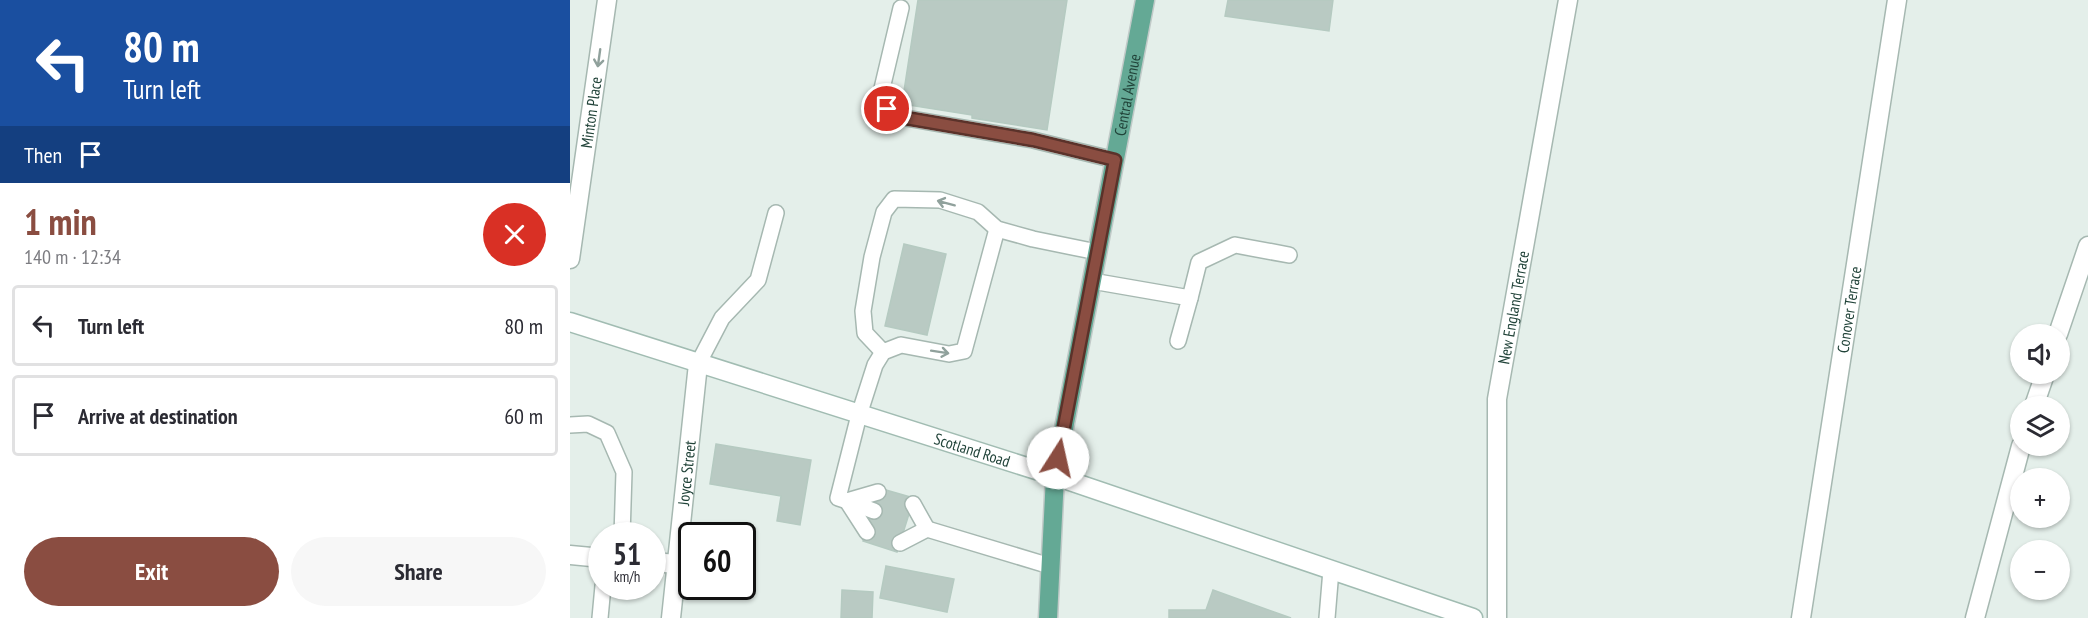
<!DOCTYPE html>
<meta charset="utf-8">
<style>
body{margin:0;font-family:"PT Sans Narrow",sans-serif;background:#f7f7f7;color:#2b2b33;height:100vh;display:flex;flex-direction:column;font-size:22px;white-space:nowrap}
*{box-sizing:border-box;margin:0}
p{font-size:20px;color:#7c7c81}
.icon{flex:none;width:33px;height:33px;fill:none;stroke:currentColor;stroke-width:2;stroke-linecap:round;stroke-linejoin:round}
.map{position:relative;flex:1;overflow:hidden}
.side{display:flex;flex-direction:column;background:#fff;width:570px}
.side>*{flex:none}
.hud{background:#1a4fa0;color:#fff;overflow:hidden}
.fabs{position:absolute;left:1440px;top:324px;display:grid;gap:12px}
.fabs a{display:grid;place-items:center;width:60px;height:60px;border-radius:50%;background:#fff;box-shadow:0 2px 4px #0004;font-size:30px}
.speed{position:absolute;left:18px;top:522px;display:flex;gap:12px;font-size:30px;font-weight:700;text-align:center}
.speed>*{display:grid;place-content:center;width:78px;height:78px;border-radius:50%;background:#fff;box-shadow:0 2px 4px #0004;line-height:1}
.speed small{font-size:15px;font-weight:400}
.speed .limit{border:3px solid #111;border-radius:9px;background:#fff;color:#111}
.pin{position:absolute;display:grid;place-items:center;width:51px;height:51px;color:#fff;margin:-26px;border:3px solid #fff;border-radius:50%;box-shadow:0 2px 6px #0007}
.me{position:absolute;width:66px;margin:-33px;rotate:10deg;stroke-linejoin:round;filter:drop-shadow(0 0 4px #0008)}
.turn{display:flex;align-items:center;gap:21px;height:126px;padding:0 24px;font-size:27px}
.turn .icon{width:78px;height:78px;stroke-width:2.5}
.turn b{display:block;font-size:42px;line-height:51px}
.then{display:flex;align-items:center;height:57px;padding:0 24px;background:#0003;gap:12px;font-size:22px}
.round{display:grid;place-items:center;flex:none;width:63px;height:63px;border-radius:32px;background:#f7f7f7}
.headline{display:flex;align-items:center;justify-content:space-between;height:102px;padding:0 24px}
h1{font-size:36px;font-weight:700;line-height:45px;color:#8a4d41}
.primary-button{display:flex;gap:12px;margin-top:auto;padding:12px 24px}
.primary-button a{flex:1;height:69px;border-radius:36px;background:#8a4d41;color:#fff;font-size:24px;font-weight:700;line-height:69px;text-align:center}
.primary-button a+a{background:#f7f7f7;color:#2b2b33}
ul{padding:0;list-style:none}
li{display:flex;align-items:center;gap:18px;height:81px;margin:0 12px 9px;padding:0 12px;border:3px solid #e1e1e2;border-radius:6px}
li div{flex:1}
li b{display:block;font-size:22px}
li em{font-style:normal}
main{display:flex;flex:1;min-height:0}
.map>svg:first-child{display:block}
</style>
<main>
<section class="side">
<div class="hud">
<div class="turn"><svg class="icon" aria-label="left" viewBox="0 0 24 24"><path d="M17 20v-9H6M10 6l-5 5 5 5"/></svg><div><b>80 m</b>Turn left</div></div>
<div class="then">Then<svg class="icon" aria-label="arrive" viewBox="0 0 24 24"><path d="M6 21V4h12l-3 4 3 4H6"/></svg></div>
</div>
<div class="headline"><div><h1>1 min</h1><p>140 m · 12:34</p></div><a class="round" style="background:#d93025;color:#fff"><svg class="icon" aria-label="close" viewBox="0 0 24 24"><path d="M6 6l12 12M18 6L6 18"/></svg></a></div>
<ul>
<li><svg class="icon" aria-label="left" viewBox="0 0 24 24"><path d="M17 20v-9H6M10 6l-5 5 5 5"/></svg><div><b>Turn left</b></div><em>80 m</em></li>
<li><svg class="icon" aria-label="arrive" viewBox="0 0 24 24"><path d="M6 21V4h12l-3 4 3 4H6"/></svg><div><b>Arrive at destination</b></div><em>60 m</em></li>
</ul>
<div class="primary-button"><a>Exit</a><a>Share</a></div>
</section>
<div class="map">
<svg width="1518" height="618" viewBox="0 0 1518 618">
<rect width="100%" height="100%" fill="#e4efea"/>
<g fill="#b9cac3" stroke="#b5cac1" stroke-width="1.5">
<path d="M 348,0 L 497,0 L 477,130 L 402,118 L 402,115 L 332,104 Z"/>
<path d="M 658,0 L 763,0 L 759,31 L 655,16 Z"/>
<path d="M 334,244 L 376,254 L 357,335 L 315,326 Z"/>
<path d="M 146,444 L 241,460 L 230,525 L 207,521 L 211,496 L 140,484 Z"/>
<path d="M 309,488 L 344,498 L 327,552 L 293,541 Z"/>
<path d="M 316,566 L 384,579 L 377,612 L 310,598 Z"/>
<path d="M 272,590 L 303,592 L 302,618 L 271,618 Z"/>
<path d="M 643,590 L 721,618 L 599,618 L 599,610 L 636,610 Z"/>
</g>
<g fill="none" stroke-linecap="round" stroke-linejoin="round">
<defs>
<g id="service">
<path d="M 331,8 L 310,97 L 317,109 L 330,117 L 463,140 L 545,160"/>
<path d="M 522,281 L 620,298 L 608,341"/>
<path d="M 620,298 L 629,262 L 665,245 L 719,255"/>
<path d="M 313,352 L 295,333 L 293,311 L 302,257 L 314,212 L 324,199 L 370,200 L 408,212 L 427,229 L 463,239 L 527,252"/>
<path d="M 128,364 L 152,318 L 188,280 L 206,213"/>
<path d="M 0,425 L 18,424 L 37,433 L 54,472 L 52,536"/>
<path d="M 277,501 L 308,492"/>
<path d="M 277,501 L 304,511"/>
<path d="M 343,504 L 357,529"/>
<path d="M 297,532 L 277,501 L 268,498 L 289,415 L 305,365 L 313,352 L 331,345 L 379,354 L 394,351 L 427,229"/>
<path d="M 330,543 L 357,529 L 480,566"/>
<path d="M 30,618 L 33,586"/>
<path d="M 757,618 L 761,570"/>
</g>
<g id="minor">
<path id="s1" d="M 0,259 L 37,0"/>
<path d="M 1488,334 L 1518,246"/>
<path d="M 1464,406 L 1475,374"/>
<path d="M 0,555 L 32,558"/>
<path d="M 82,562 L 107,564"/>
<path id="s2" d="M 101,618 L 128,364"/>
<path id="s3" d="M 927,618 L 927,399 L 998,0"/>
<path id="s4" d="M 1231,618 L 1327,0"/>
<path d="M 1405,618 L 1451,446"/>
</g>
<g id="secondary">
<path id="s5" d="M 0,322 L 485,476 L 903,618"/>
</g>
<g id="primary">
<path id="s6" d="M 478,618 L 485,476 L 575,0"/>
</g>
</defs>
<use href="#service" stroke="#a6b8b1" stroke-width="18"/>
<use href="#minor" stroke="#a6b8b1" stroke-width="21"/>
<use href="#secondary" stroke="#a1bcb2" stroke-width="21"/>
<use href="#primary" stroke="#c1cac8" stroke-width="21"/>
<use href="#service" stroke="#fff" stroke-width="15"/>
<use href="#minor" stroke="#fff" stroke-width="18"/>
<use href="#secondary" stroke="#fff" stroke-width="18"/>
<use href="#primary" stroke="#64a995" stroke-width="18"/>
</g>
<defs><path id="oneway-shaft" d="M-6 0H5M1.5-3L5.5 0L1.5 3" fill="none" stroke-width="1.6" stroke-linecap="round" stroke-linejoin="round" transform="scale(1.5)"/></defs>
<g stroke="#90a19c">
<use href="#oneway-shaft" transform="translate(29 58) rotate(98)"/>
<use href="#oneway-shaft" transform="translate(376 203) rotate(-165)"/>
<use href="#oneway-shaft" transform="translate(370 352) rotate(9)"/>
</g>
<g fill="none" stroke-linecap="round" stroke-linejoin="round">
<defs>
<path id="route" d="M 317,109 L 330,117 L 463,140 L 545,160 L 488,458"/>
</defs>
<use href="#route" stroke="#5a322a" stroke-width="15"/>
<use href="#route" stroke="#8a4d41" stroke-width="10"/>
</g>
<g text-anchor="middle" dominant-baseline="central" stroke-width="4.5" stroke-linejoin="round" paint-order="stroke">
<g font-size="16" fill="#214339" stroke="#f5fbf8">
<text stroke="none"><textPath href="#s6" startOffset="530">Central Avenue</textPath></text>
<text stroke="none"><textPath href="#s1" startOffset="148">Minton Place</textPath></text>
<text stroke="none"><textPath href="#s3" startOffset="312">New England Terrace</textPath></text>
<text stroke="none"><textPath href="#s4" startOffset="312">Conover Terrace</textPath></text>
<text stroke="none"><textPath href="#s5" startOffset="422">Scotland Road</textPath></text>
<text stroke="none"><textPath href="#s2" startOffset="146">Joyce Street</textPath></text>
</g>
</g>
</svg>
<div class="fabs">
<a><svg class="icon" aria-label="sound" viewBox="0 0 24 24"><path d="M4 9h4l5-4v14l-5-4H4zM17 9q2 3 0 6"/></svg></a>
<a><svg class="icon" aria-label="layers" viewBox="0 0 24 24"><path d="M12 4l9 5-9 5-9-5zM3 14l9 5 9-5"/></svg></a>
<a>+</a>
<a>−</a>
</div>
<div class="speed"><div>51<small>km/h</small></div><div class="limit">60</div></div>
<div class="pin" style="left:317px;top:109px;background:#d93025"><svg class="icon" aria-label="arrive" viewBox="0 0 24 24"><path d="M6 21V4h12l-3 4 3 4H6"/></svg></div>
<svg class="me" style="left:488px;top:458px" viewBox="-20 -20 40 40"><circle r="19" fill="#fff"/><path d="M0-13L10 11 0 6-10 11z" fill="#8a4d41"/></svg>
</div>
</main>
